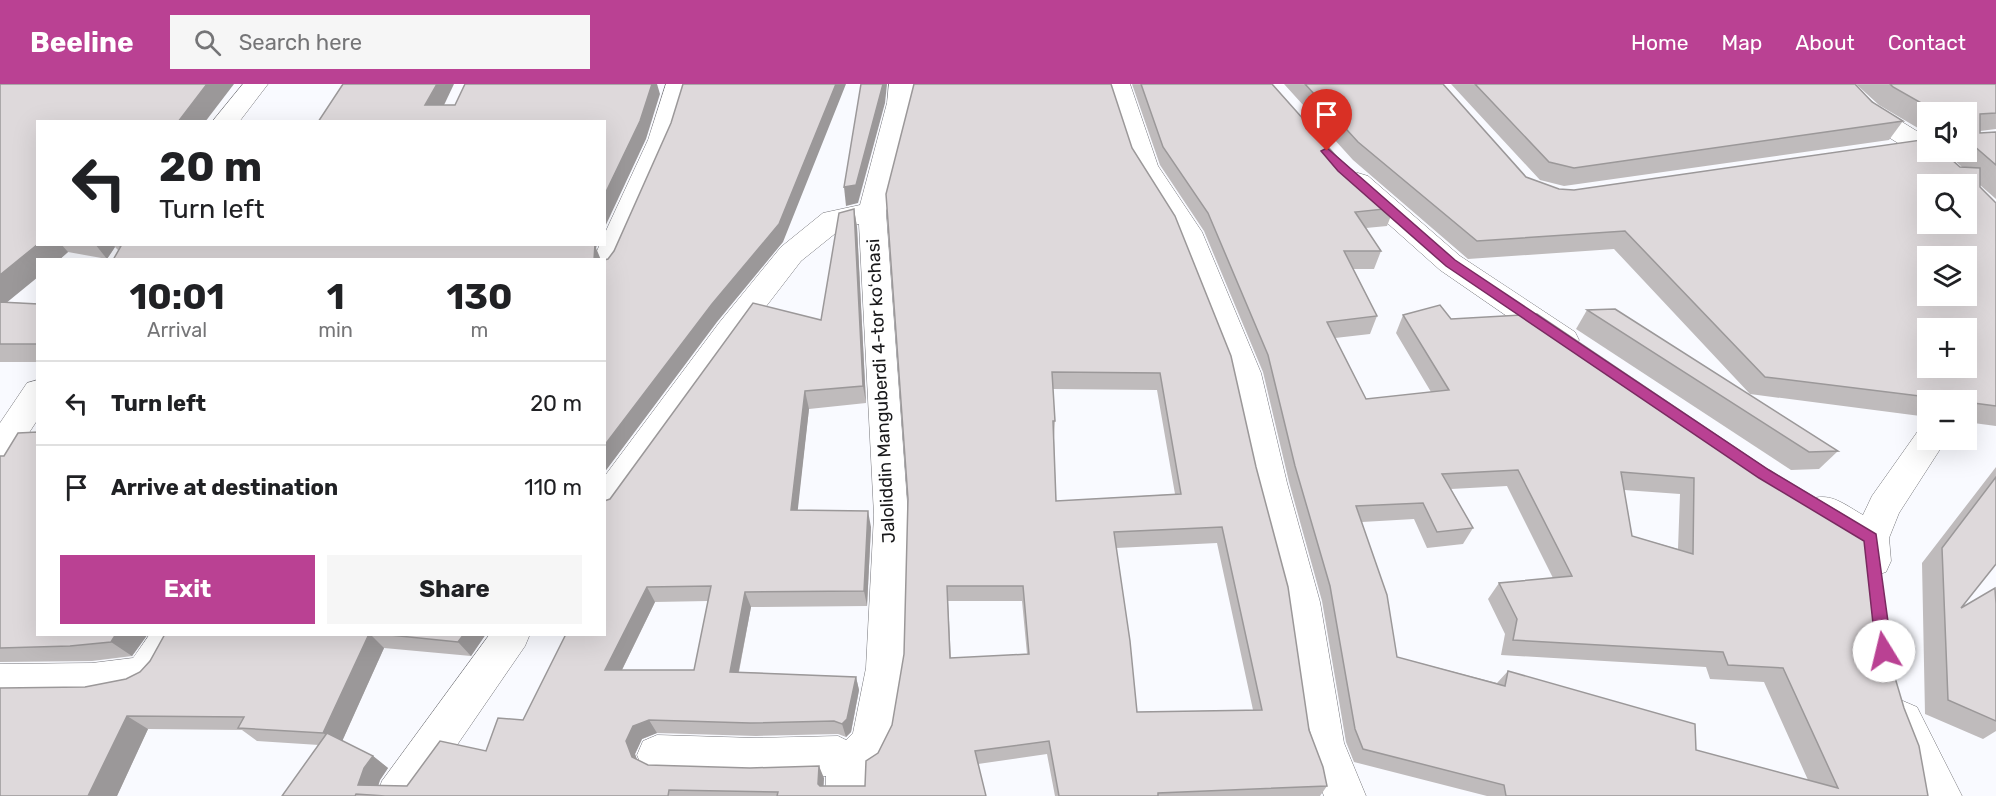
<!DOCTYPE html>
<meta charset="utf-8">
<style>
body{margin:0;font-family:Rubik,sans-serif;background:#f6f6f6;color:#202124;height:100vh;display:flex;flex-direction:column;font-size:22px;white-space:nowrap}
*{box-sizing:border-box;margin:0}
p{font-size:20px;color:#757577}
.icon{flex:none;width:33px;height:33px;fill:none;stroke:currentColor;stroke-width:2;stroke-linecap:round;stroke-linejoin:round}
.map{position:relative;flex:1;overflow:hidden}
.details{position:absolute;left:36px;top:174px;width:570px;height:378px;display:flex;flex-direction:column;background:#fff;border-radius:0px;box-shadow:0 6px 24px #0002}
.details>*{flex:none}
.banner{position:absolute;left:36px;top:36px;width:570px;height:126px;border-radius:0px;box-shadow:0 6px 24px #0002;background:#fff;color:#202124;overflow:hidden}
.tools{position:absolute;left:1917px;top:18px;display:grid;gap:12px}
.tools a{display:grid;place-items:center;width:60px;height:60px;border-radius:0px;background:#fff;box-shadow:0 6px 24px #0002;font-size:30px}
.pin{position:absolute;display:grid;place-items:center;width:51px;height:51px;color:#fff;margin:-62px -26px;border-radius:50% 50% 50% 0;rotate:-45deg;box-shadow:0 0 6px #0007}
.pin .icon{rotate:45deg}
.me{position:absolute;width:66px;margin:-33px;rotate:351deg;stroke-linejoin:round;filter:drop-shadow(0 0 4px #0008)}
.turn{display:flex;align-items:center;gap:21px;height:126px;padding:0 24px;font-size:27px}
.turn .icon{width:78px;height:78px;stroke-width:2.5}
.turn b{display:block;font-size:42px;line-height:51px}
.eta{display:flex;justify-content:space-evenly;align-items:center;height:102px;text-align:center}
.eta b{font-size:36px;font-weight:700;line-height:42px}
.cta{display:flex;gap:12px;margin-top:auto;padding:12px 24px}
.cta a{flex:1;height:69px;border-radius:0px;background:#ba4193;color:#fff;font-size:24px;font-weight:700;line-height:69px;text-align:center}
.cta a+a{background:#f6f6f6;color:#202124}
ul{padding:0;list-style:none}
li{display:flex;align-items:center;gap:18px;height:84px;padding:0 24px;border-top:2px solid #e0e0e0}
li div{flex:1}
li b{display:block;font-size:22px}
li em{font-style:normal}
header{display:flex;align-items:center;gap:36px;box-sizing:border-box;height:84px;padding:0 30px;background:#ba4193;color:#fff}
header strong{font-size:28px}
nav{display:flex;gap:33px;margin-inline-start:auto;font-size:21px}
.search{width:420px;height:54px;background:#f6f6f6;display:flex;align-items:center;gap:15px;box-sizing:border-box;padding:0 21px;border-radius:0px;color:#757577;font-size:22px}
.map>svg:first-child{display:block}
</style>
<header>
<strong>Beeline</strong>
<div class="search"><svg class="icon" aria-label="search" viewBox="0 0 24 24"><circle cx="10" cy="10" r="6"/><path d="M15 15l6 6"/></svg>Search here</div>
<nav><a>Home</a><a>Map</a><a>About</a><a>Contact</a></nav>
</header>
<div class="map">
<svg width="1996" height="712" viewBox="0 0 1996 712">
<rect width="100%" height="100%" fill="#f9faff"/>
<g fill="none" stroke-linecap="round" stroke-linejoin="round">
<defs>
<g id="minor">
<path d="M 243,0 L 268,0 L 239,38 L 212,38 Z"/>
<path d="M 666,0 L 690,0 L 674,56 L 619,184 L 614,191 L 604,194 L 604,176 L 593,176 L 600,160 L 604,160 L 604,151 L 648,56 Z"/>
<path d="M 889,0 L 913,0 L 913,19 L 886,128 L 908,431 L 904,584 L 892,654 L 879,681 L 867,688 L 867,712 L 825,712 L 826,692 L 756,694 L 657,691 L 643,685 L 637,671 L 643,657 L 657,651 L 756,654 L 838,652 L 846,656 L 853,649 L 866,584 L 874,431 L 859,140 L 842,144 L 801,177 L 741,255 L 616,430 L 604,434 L 604,393 L 719,239 L 781,163 L 823,129 L 860,121 L 887,19 Z"/>
<path d="M 1106,0 L 1130,0 L 1158,82 L 1202,148 L 1261,289 L 1287,399 L 1320,518 L 1344,659 L 1366,712 L 1324,712 L 1304,659 L 1284,518 L 1253,399 L 1229,289 L 1174,149 L 1132,82 Z"/>
<path d="M 1827,0 L 1853,0 L 1878,23 L 1928,54 L 1928,68 L 1942,68 L 1975,100 L 1971,106 L 1966,107 L 1966,100 L 1945,100 L 1912,68 L 1860,35 Z"/>
<path d="M 1358,89 L 1368,92 L 1460,172 L 1575,248 L 1579,256 L 1575,264 L 1564,267 L 1553,264 L 1440,186 L 1348,104 L 1344,98 L 1348,92 Z"/>
<path d="M 38,296 L 38,335 L 12,375 L 0,379 L 0,339 L 27,299 Z"/>
<path d="M 1928,344 L 1928,356 L 1946,356 L 1899,429 L 1889,454 L 1891,477 L 1886,488 L 1873,492 L 1860,488 L 1855,477 L 1854,462 L 1811,435 L 1806,425 L 1811,415 C 1831,408 1845,421 1863,431 L 1872,412 L 1918,347 Z"/>
<path d="M 150,550 L 191,550 C 185,564 170,590 159,600 C 133,621 34,616 0,616 L 0,580 L 92,579 L 133,574 Z"/>
<path d="M 490,550 L 530,550 L 525,562 L 422,712 L 376,712 L 382,697 Z"/>
<path d="M 1903,617 L 1917,623 L 1962,712 L 1919,712 L 1894,664 L 1883,636 L 1889,623 Z"/>
</g>
</defs>
<use href="#minor" stroke="#76767b" stroke-width="1"/>
<use href="#minor" fill="#fff" fill-rule="evenodd"/>
</g>
<g fill="#bfbbbc" fill-rule="evenodd">
<path d="M 0,0 L 38,160 L 597,160 L 596,164 L 118,166 L 115,163 L 107,175 L 68,168 L 59,176 L 38,176 L 7,218 L 38,220 L 38,278 L 0,278 Z"/>
<path d="M 1111,0 L 1327,702 L 1320,712 L 1055,712 L 1047,670 L 978,680 L 986,712 L 282,712 L 319,661 L 257,657 L 242,646 L 148,645 L 117,712 L 85,603 L 126,595 L 140,588 L 150,577 L 165,550 L 486,550 L 471,572 L 384,564 L 342,657 L 373,672 L 388,684 L 380,696 L 378,702 L 407,702 L 486,667 L 523,636 L 604,550 L 610,415 L 821,236 L 854,125 L 857,143 L 866,319 L 809,325 L 797,426 L 871,443 L 867,522 L 751,523 L 739,588 L 856,593 L 859,606 L 851,648 L 846,653 L 838,650 L 756,652 L 657,649 L 642,655 L 635,670 L 637,676 L 648,681 L 824,694 L 823,702 L 865,702 L 878,669 L 892,641 ZM 1053,305 L 1157,306 L 1175,410 L 1056,417 L 1054,354 L 1055,337 ZM 1217,459 L 1253,626 L 1137,628 L 1116,464 ZM 708,517 L 694,586 L 622,586 L 655,518 ZM 948,517 L 1022,517 L 1027,570 L 951,574 Z"/>
<path d="M 1132,0 L 1272,0 L 1337,73 L 1394,124 L 1387,142 L 1366,144 L 1381,167 L 1374,185 L 1353,185 L 1377,232 L 1370,250 L 1335,254 L 1366,315 L 1431,308 L 1396,249 L 1403,231 L 1451,235 L 1537,230 L 1888,570 L 1928,712 L 1487,712 L 1354,678 L 1346,658 L 1322,517 L 1289,398 L 1263,288 L 1204,147 L 1160,81 ZM 1507,402 L 1553,494 L 1499,499 L 1488,515 L 1505,550 L 1501,571 L 1706,583 L 1710,595 L 1764,598 L 1808,696 L 1696,666 L 1508,587 L 1497,599 L 1397,573 L 1362,438 L 1414,435 L 1427,464 L 1463,460 L 1473,444 L 1451,405 ZM 1624,406 L 1680,410 L 1678,465 L 1632,452 Z"/>
<path d="M 1284,0 L 1443,0 L 1526,93 L 1559,105 L 1574,106 L 1962,83 L 1945,68 L 1966,68 L 1966,28 L 1928,28 L 1928,50 L 1879,21 L 1856,0 L 1996,0 L 1996,45 L 1980,47 L 1980,49 L 1996,48 L 1996,115 L 1980,101 L 1980,103 L 1996,119 L 1996,342 L 1966,338 L 1966,316 L 1928,316 L 1928,333 L 1750,310 L 1614,165 L 1468,175 L 1353,76 Z"/>
<path d="M 1451,0 L 1855,0 L 1872,18 L 1903,37 L 1889,56 L 1564,102 L 1540,96 Z"/>
<path d="M 1587,226 L 1838,367 L 1819,385 L 1791,386 L 1576,245 Z"/>
<path d="M 0,372 L 4,372 L 38,550 L 148,550 L 132,572 L 92,577 L 0,578 Z"/>
<path d="M 1996,383 L 1996,480 L 1961,524 L 1996,520 L 1996,647 L 1983,655 L 1925,630 L 1922,479 Z"/>
</g>
<g fill="#9b9899">
<path d="M 207,0 L 234,0 L 205,38 L 178,38 Z"/>
<path d="M 437,0 L 454,0 L 436,38 L 425,21 Z"/>
<path d="M 652,0 L 657,0 L 660,10 L 646,55 L 604,145 L 604,112 Z"/>
<path d="M 836,0 L 846,0 L 783,158 L 717,238 L 604,389 L 604,362 Z"/>
<path d="M 883,0 L 887,0 L 885,19 L 858,119 L 846,122 L 844,103 Z"/>
<path d="M 854,125 L 857,143 L 866,319 L 863,302 Z"/>
<path d="M 38,160 L 61,160 L 68,168 L 59,176 L 38,176 L 38,193 L 0,224 L 0,191 Z"/>
<path d="M 95,160 L 113,160 L 115,163 L 107,175 Z"/>
<path d="M 585,160 L 597,160 L 596,164 L 601,176 L 594,176 Z"/>
<path d="M 805,307 L 809,325 L 796,442 L 791,426 Z"/>
<path d="M 868,427 L 871,443 L 867,522 L 864,507 Z"/>
<path d="M 647,503 L 655,518 L 615,600 L 605,586 Z"/>
<path d="M 745,508 L 751,523 L 736,601 L 730,588 Z"/>
<path d="M 116,550 L 148,550 L 132,572 L 111,558 Z"/>
<path d="M 369,550 L 370,550 L 384,564 L 340,662 L 323,649 Z"/>
<path d="M 464,550 L 486,550 L 471,572 L 458,558 Z"/>
<path d="M 856,593 L 859,606 L 851,648 L 846,653 L 842,640 Z"/>
<path d="M 127,632 L 148,645 L 117,712 L 88,712 Z"/>
<path d="M 649,636 L 657,649 L 642,655 L 635,670 L 641,686 L 632,673 L 626,657 L 633,642 Z"/>
<path d="M 373,672 L 388,684 L 380,696 L 375,711 L 358,701 L 364,684 Z"/>
<path d="M 819,682 L 824,694 L 823,712 L 818,700 Z"/>
</g>
<g fill="#ded9db" stroke="#9b9899" stroke-width="1.5" fill-rule="evenodd">
<path d="M 0,0 L 207,0 L 178,38 L 38,38 L 38,160 L 0,191 Z"/>
<path d="M 343,0 L 437,0 L 425,21 L 455,21 L 465,0 L 652,0 L 640,37 L 604,112 L 604,38 L 318,38 Z"/>
<path d="M 683,0 L 836,0 L 779,140 L 712,220 L 604,362 L 604,176 L 608,175 L 614,167 L 671,39 Z"/>
<path d="M 861,0 L 883,0 L 856,101 L 844,103 Z"/>
<path d="M 914,0 L 1111,0 L 1132,64 L 1175,132 L 1231,272 L 1256,383 L 1288,503 L 1309,646 L 1323,683 L 1327,702 L 1158,709 L 1158,712 L 1059,712 L 1049,657 L 975,667 L 986,712 L 777,712 L 778,708 L 669,706 L 668,712 L 385,712 L 356,710 L 355,712 L 282,712 L 327,649 L 373,672 L 364,684 L 358,701 L 407,702 L 440,657 L 486,667 L 498,634 L 523,636 L 566,550 L 604,550 L 604,417 L 610,415 L 753,219 L 821,236 L 839,129 L 854,125 L 863,302 L 805,307 L 791,426 L 868,427 L 864,507 L 745,508 L 730,588 L 856,593 L 847,635 L 842,640 L 834,637 L 750,639 L 649,636 L 633,642 L 626,657 L 632,673 L 648,681 L 750,684 L 819,682 L 818,700 L 820,702 L 865,702 L 866,677 L 878,669 L 892,641 L 904,570 L 908,415 L 886,110 ZM 1052,288 L 1160,289 L 1181,410 L 1056,417 L 1053,337 L 1055,337 ZM 1222,443 L 1262,626 L 1137,628 L 1130,557 L 1114,448 ZM 711,502 L 694,586 L 605,586 L 647,503 ZM 947,502 L 1023,502 L 1029,570 L 950,574 Z"/>
<path d="M 1141,0 L 1272,0 L 1337,73 L 1394,124 L 1355,128 L 1381,167 L 1344,167 L 1377,232 L 1327,238 L 1366,315 L 1449,306 L 1403,231 L 1440,221 L 1451,235 L 1537,230 L 1767,385 L 1852,436 L 1859,442 L 1872,471 L 1888,570 L 1904,624 L 1919,662 L 1928,712 L 1506,712 L 1504,701 L 1363,665 L 1355,645 L 1330,502 L 1295,382 L 1268,271 L 1208,129 L 1163,63 ZM 1518,386 L 1572,492 L 1499,499 L 1517,535 L 1513,556 L 1723,568 L 1728,581 L 1783,584 L 1838,704 L 1696,666 L 1695,640 L 1508,587 L 1505,602 L 1397,573 L 1387,511 L 1356,422 L 1423,419 L 1437,448 L 1473,444 L 1442,390 ZM 1621,388 L 1694,394 L 1693,470 L 1632,452 Z"/>
<path d="M 1305,0 L 1443,0 L 1526,93 L 1559,105 L 1574,106 L 1928,55 L 1928,68 L 1943,68 L 1960,83 L 1980,84 L 1980,103 L 1996,119 L 1996,322 L 1966,318 L 1966,316 L 1952,316 L 1765,293 L 1625,147 L 1477,157 L 1358,58 ZM 1928,100 L 1966,100 L 1966,140 L 1928,140 ZM 1928,172 L 1966,172 L 1966,212 L 1928,212 ZM 1928,244 L 1966,244 L 1966,284 L 1928,284 Z"/>
<path d="M 1475,0 L 1855,0 L 1872,18 L 1903,37 L 1574,84 L 1549,78 Z"/>
<path d="M 1890,0 L 1996,0 L 1996,29 L 1980,30 L 1980,49 L 1996,48 L 1996,81 L 1966,55 L 1966,28 L 1937,28 L 1893,3 Z"/>
<path d="M 114,160 L 595,160 L 594,176 L 113,176 L 121,162 Z"/>
<path d="M 0,218 L 38,220 L 38,260 L 0,260 Z"/>
<path d="M 1615,225 L 1838,367 L 1809,368 L 1587,226 Z"/>
<path d="M 38,348 L 38,550 L 116,550 L 111,558 L 70,562 L 0,564 L 0,372 L 4,372 L 18,349 Z"/>
<path d="M 1996,393 L 1996,480 L 1961,524 L 1995,504 L 1996,520 L 1996,637 L 1948,616 L 1942,464 Z"/>
<path d="M 165,550 L 369,550 L 323,649 L 238,644 L 244,633 L 127,632 L 88,712 L 0,712 L 0,604 L 85,603 L 126,595 L 140,588 L 150,577 Z"/>
<path d="M 380,550 L 464,550 L 458,558 Z"/>
</g>
<path fill="#ba4193" stroke="#792a60" stroke-width="1.5" d="M 1327,64 L 1455,176 L 1769,386 L 1876,450 L 1892,567 L 1890,572 L 1884,574 L 1879,572 L 1876,567 L 1864,457 L 1759,394 L 1446,182 L 1338,87 L 1321,67 Z"/>
<g text-anchor="middle" dominant-baseline="central" stroke-width="5" stroke-linejoin="round" paint-order="stroke">
<g font-size="18" fill="#18181a" stroke="#fff">
<text transform="translate(881 307) rotate(-93)">Jaloliddin Manguberdi 4-tor koʻchasi</text>
</g>
</g>
</svg>
<div class="tools">
<a><svg class="icon" aria-label="sound" viewBox="0 0 24 24"><path d="M4 9h4l5-4v14l-5-4H4zM17 9q2 3 0 6"/></svg></a>
<a><svg class="icon" aria-label="search" viewBox="0 0 24 24"><circle cx="10" cy="10" r="6"/><path d="M15 15l6 6"/></svg></a>
<a><svg class="icon" aria-label="layers" viewBox="0 0 24 24"><path d="M12 4l9 5-9 5-9-5zM3 14l9 5 9-5"/></svg></a>
<a>+</a>
<a>−</a>
</div>
<div class="pin" style="left:1327px;top:67px;background:#d93025"><svg class="icon" aria-label="arrive" viewBox="0 0 24 24"><path d="M6 21V4h12l-3 4 3 4H6"/></svg></div>
<svg class="me" style="left:1884px;top:567px" viewBox="-20 -20 40 40"><circle r="19" fill="#fff"/><path d="M0-13L10 11 0 6-10 11z" fill="#ba4193"/></svg>
<div class="banner">
<div class="turn"><svg class="icon" aria-label="left" viewBox="0 0 24 24"><path d="M17 20v-9H6M10 6l-5 5 5 5"/></svg><div><b>20 m</b>Turn left</div></div>
</div>
<section class="details">
<div class="eta">
<div><b>10:01</b><p>Arrival</p></div>
<div><b>1</b><p>min</p></div>
<div><b>130</b><p>m</p></div>
</div>
<ul>
<li><svg class="icon" aria-label="left" viewBox="0 0 24 24"><path d="M17 20v-9H6M10 6l-5 5 5 5"/></svg><div><b>Turn left</b></div><em>20 m</em></li>
<li><svg class="icon" aria-label="arrive" viewBox="0 0 24 24"><path d="M6 21V4h12l-3 4 3 4H6"/></svg><div><b>Arrive at destination</b></div><em>110 m</em></li>
</ul>
<div class="cta"><a>Exit</a><a>Share</a></div>
</section>
</div>
